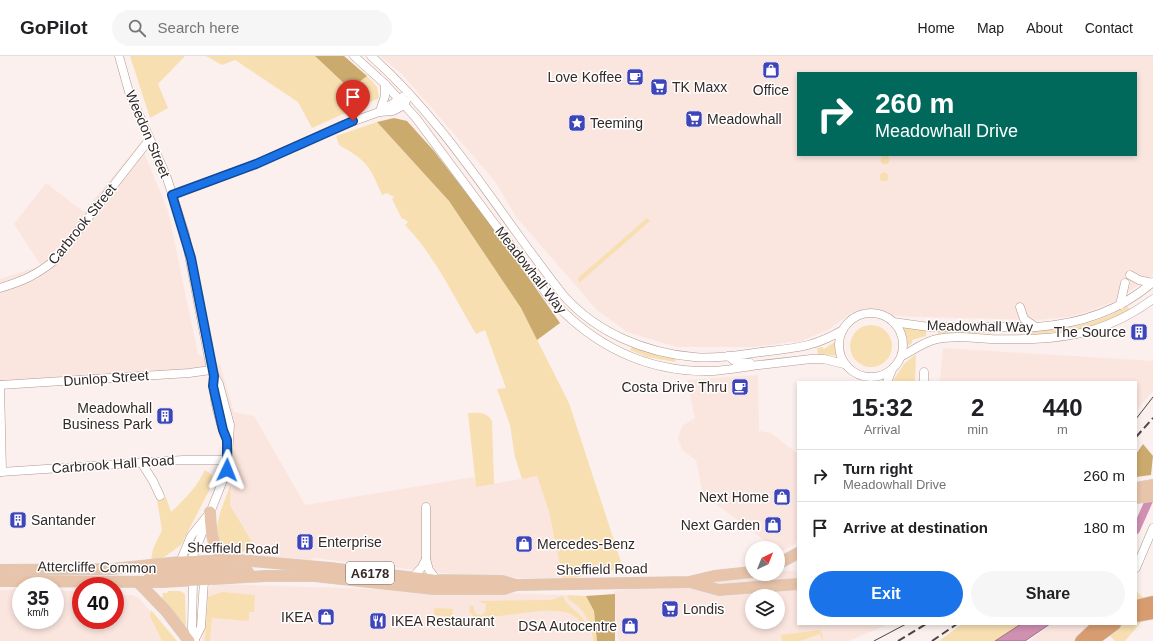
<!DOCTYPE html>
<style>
body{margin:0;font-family:Arial,sans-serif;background:#f6f6f6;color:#202124;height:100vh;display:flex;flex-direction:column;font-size:15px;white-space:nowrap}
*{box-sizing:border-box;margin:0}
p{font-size:13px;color:#757577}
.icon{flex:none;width:22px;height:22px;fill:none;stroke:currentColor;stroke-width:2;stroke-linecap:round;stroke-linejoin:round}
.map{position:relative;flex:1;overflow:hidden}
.sheet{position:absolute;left:797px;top:325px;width:340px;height:244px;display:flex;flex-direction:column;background:#fff;border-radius:0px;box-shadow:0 2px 6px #0003}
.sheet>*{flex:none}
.top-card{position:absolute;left:797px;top:16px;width:340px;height:84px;border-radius:0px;box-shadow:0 2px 6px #0003;background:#00695c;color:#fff;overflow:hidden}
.needle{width:26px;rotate:43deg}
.controls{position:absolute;left:745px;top:485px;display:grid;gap:8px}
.controls a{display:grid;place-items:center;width:40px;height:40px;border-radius:50%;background:#fff;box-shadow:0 2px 6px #0003;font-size:20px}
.speed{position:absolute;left:12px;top:521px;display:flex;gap:8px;font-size:20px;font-weight:700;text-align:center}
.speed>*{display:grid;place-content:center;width:52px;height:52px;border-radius:50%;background:#fff;box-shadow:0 2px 6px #0003;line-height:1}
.speed small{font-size:10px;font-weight:400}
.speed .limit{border:6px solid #d22;background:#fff;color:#111}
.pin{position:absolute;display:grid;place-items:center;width:34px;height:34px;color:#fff;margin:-41px -17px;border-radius:50% 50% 50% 0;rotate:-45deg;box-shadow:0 0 4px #0007}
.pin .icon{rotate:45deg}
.me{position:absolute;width:44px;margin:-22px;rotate:2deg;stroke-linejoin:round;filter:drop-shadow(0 0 3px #0008)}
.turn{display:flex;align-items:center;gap:14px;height:84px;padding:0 12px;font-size:18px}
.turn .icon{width:52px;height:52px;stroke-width:2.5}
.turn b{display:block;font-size:28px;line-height:34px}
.eta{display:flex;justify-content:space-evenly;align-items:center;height:68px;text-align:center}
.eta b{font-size:24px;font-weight:600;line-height:28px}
.action{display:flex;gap:8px;margin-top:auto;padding:8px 12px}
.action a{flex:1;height:46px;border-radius:24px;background:#1a73e8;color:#fff;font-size:16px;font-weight:600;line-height:46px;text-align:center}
.action a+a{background:#f6f6f6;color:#202124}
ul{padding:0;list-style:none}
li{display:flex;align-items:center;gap:12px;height:52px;padding:0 12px;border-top:1px solid #e0e0e0}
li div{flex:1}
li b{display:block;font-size:15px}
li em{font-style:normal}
header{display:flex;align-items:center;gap:24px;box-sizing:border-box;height:56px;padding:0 20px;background:#fff;border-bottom:1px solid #e0e0e0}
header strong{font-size:19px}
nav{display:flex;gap:22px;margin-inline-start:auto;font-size:14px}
.search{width:280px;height:36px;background:#f6f6f6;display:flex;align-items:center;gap:10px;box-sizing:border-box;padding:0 14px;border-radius:22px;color:#757577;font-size:15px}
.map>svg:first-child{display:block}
</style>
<header>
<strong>GoPilot</strong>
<div class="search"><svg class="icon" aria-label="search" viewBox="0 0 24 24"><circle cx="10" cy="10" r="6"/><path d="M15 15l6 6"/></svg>Search here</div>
<nav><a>Home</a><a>Map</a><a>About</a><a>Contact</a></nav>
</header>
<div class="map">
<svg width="1153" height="585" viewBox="0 0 1153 585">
<rect width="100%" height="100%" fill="#fbf0ed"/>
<g fill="#fbe5df" fill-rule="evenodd">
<path d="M 380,0 L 1153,0 L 1153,219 L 1117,244 L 1087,256 L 1067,261 L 1039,264 L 917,261 L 851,257 L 828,274 L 801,285 L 752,291 L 677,291 L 627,276 L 597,254 L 517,162 L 494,124 L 402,18 ZM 798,17 L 1136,17 L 1136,99 L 798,99 Z"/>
<path d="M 140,87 L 168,155 L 198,298 L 220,309 L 234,356 L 254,360 L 305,449 L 474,421 L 476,431 L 537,420 L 549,456 L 563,524 L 460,519 L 313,502 L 312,505 L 261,500 L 230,449 L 233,404 L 211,314 L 0,329 L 0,416 L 0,223 L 41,210 L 14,168 L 46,127 L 84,156 Z"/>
<path d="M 943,292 L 1153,305 L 1153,335 L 1136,355 L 1136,326 L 940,326 Z"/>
<path d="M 758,319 L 759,375 L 771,377 L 798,398 L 798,486 L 780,496 L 778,492 L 774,492 L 703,438 L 696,404 L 682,394 L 678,382 L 682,370 L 695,362 L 687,324 Z"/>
<path d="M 798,514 L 798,568 L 889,568 L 849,585 L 618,585 L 614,535 L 764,518 L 778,518 L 778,516 ZM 752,540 L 778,540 L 778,566 L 752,566 Z"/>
<path d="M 215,528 L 567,539 L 569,544 L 576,548 L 588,562 L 593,585 L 202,585 L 204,541 L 207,534 Z"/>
<path d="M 21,533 L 21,564 L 55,564 L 55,534 L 81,536 L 81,564 L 115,564 L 115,538 L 132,539 L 140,543 L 175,585 L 0,585 L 0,534 Z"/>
<path d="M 1052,568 L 1089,568 L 1081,585 L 1029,585 Z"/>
</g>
<g fill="#f8dfb2">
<path d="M 130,0 L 185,0 L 158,28 L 168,52 L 150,62 Z"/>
<path d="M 206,0 L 315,0 L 350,33 L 367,20 L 377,31 L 379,42 L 312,72 L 298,46 L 235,4 L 222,9 Z"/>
<path d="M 377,66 L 449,145 L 521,252 L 569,347 L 623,512 L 563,524 L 549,456 L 537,420 L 522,423 L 515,401 L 510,369 L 497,333 L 506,332 L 485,274 L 476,278 C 454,241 435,200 405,169 L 408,166 L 404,163 L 402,163 L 392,143 L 394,141 L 387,137 L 382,139 C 370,110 367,105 339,89 L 336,80 Z"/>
<circle cx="885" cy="104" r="4.5"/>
<circle cx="884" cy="121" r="4.5"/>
<path d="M 647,162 L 650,165 L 579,227 L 578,222 Z"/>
<path d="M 1127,250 L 1130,254 C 1098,271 1066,277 1030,278 L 1030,276 C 1065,274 1097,268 1127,250 Z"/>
<circle cx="871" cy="290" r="21"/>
<path d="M 902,272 L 926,273 L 926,280 L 912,284 L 912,287 L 906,291 L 907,285 Z"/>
<path d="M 938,274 L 997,275 L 997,277 L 938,278 Z"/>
<path d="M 836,285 L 838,300 L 818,298 L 817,292 L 822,291 L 824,293 Z"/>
<path d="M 632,291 L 676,303 L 675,306 L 647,301 L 630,294 Z"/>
<path d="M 916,298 L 915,326 L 892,326 L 904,308 Z"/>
<path d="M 468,357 C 479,357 486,355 492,365 L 494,428 L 476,431 Z"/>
<path d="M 205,414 L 212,419 L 213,427 L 181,489 L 163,502 L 151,504 L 153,493 L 162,474 L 157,444 L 166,441 L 171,456 C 185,443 197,431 205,414 Z"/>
<path d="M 231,428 L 230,449 L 254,489 C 242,497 223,508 219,484 C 218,480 217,476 217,472 C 218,458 226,442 231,428 Z"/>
<path d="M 168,535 L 180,535 L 185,538 L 186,573 L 162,543 L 163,537 L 167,537 Z"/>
<path d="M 1136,535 L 1145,543 L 1141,566 L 1125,585 L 1115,585 L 1099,568 L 1136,568 Z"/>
<path d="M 222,536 L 255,539 L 254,556 L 249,556 L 249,565 L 212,562 L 210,585 L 205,585 L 208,541 Z"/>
<path d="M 567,539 L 586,540 L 594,555 L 597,585 L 593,585 C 591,567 585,553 569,544 Z"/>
<path d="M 563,540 C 569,556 586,554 588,579 C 585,569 578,561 568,557 C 550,550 500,561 479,563 L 474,561 L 469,555 L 470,549 L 473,550 L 476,558 L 481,559 L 485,556 L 486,548 L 478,545 L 551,544 Z"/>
<path d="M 434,552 L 453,553 L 452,561 L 434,559 Z"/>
<path d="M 151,554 L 177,585 L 162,585 L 150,560 Z"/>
<path d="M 962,568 L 1021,568 L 995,585 L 939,585 Z"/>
<path d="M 820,574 L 823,580 L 822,584 L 820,578 L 800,585 L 782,585 L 781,579 Z"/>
</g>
<g fill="#cbaa6d">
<path d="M 315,0 L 344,0 L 367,20 L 350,33 Z"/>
<path d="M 394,62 L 407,65 L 434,95 L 498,178 L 560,267 L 537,284 L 521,252 L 449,145 L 377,66 Z"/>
<path d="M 1143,388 L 1153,400 L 1151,419 L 1136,421 L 1136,398 Z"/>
<path d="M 615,538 L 615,585 L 597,585 L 594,555 L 586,540 Z"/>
</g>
<path fill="#cf90b2" stroke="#a07188" d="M 1021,568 L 1050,568 L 1025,585 L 995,585 Z"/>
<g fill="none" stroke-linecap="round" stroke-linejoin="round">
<path stroke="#cf90b2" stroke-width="8" d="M 1136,474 L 1151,440"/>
<defs>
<g id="minor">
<path d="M 119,0 L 129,36 L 166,119 L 185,178 L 211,314 L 219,328 L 230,369 L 227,414 L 191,505"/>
<path d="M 354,0 L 385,28 L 416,62 L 549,241 C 593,290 647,317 713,315 C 729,314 744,311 759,309 C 776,307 793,305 811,303 L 824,303 L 844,308"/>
<path d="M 371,0 C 448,68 501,161 564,240 C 597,277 646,297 694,301 C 716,303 739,299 761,296 C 795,292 812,292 843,274"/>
<path d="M 380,55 L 385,40 L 385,28"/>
<path d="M 380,56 L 402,41"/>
<path d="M 172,139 L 256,108 L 340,70 L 379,56 L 393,55 L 404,49 L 406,45"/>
<path d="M 1130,219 L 1139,224 L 1153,227"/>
<path d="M 0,232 C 23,225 37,219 56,203 L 149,84"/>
<path d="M 1120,249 L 1125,227"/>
<path d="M 1020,251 L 1024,263 L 1036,271"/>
<circle cx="871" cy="289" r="32"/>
<path d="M 893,266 L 929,271 L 1036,271 C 1080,268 1120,255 1153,226"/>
<path d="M 728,300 L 736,306 L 750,307"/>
<path d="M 902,300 C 914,294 923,286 937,283 C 955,279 974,282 992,283 C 1053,285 1102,281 1153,243"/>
<path d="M 214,320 C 212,341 219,366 227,384"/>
<path d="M 887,326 L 892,314"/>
<path d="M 924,326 L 924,316"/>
<path d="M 0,329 L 189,317 L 211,314"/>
<path d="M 0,329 L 2,416"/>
<path d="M 141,406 L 153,425 L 160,440"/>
<path d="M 0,416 L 183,404 L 227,404"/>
<path d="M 426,451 L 426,503"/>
<path d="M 180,506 L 191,480 L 207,460"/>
<path d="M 1136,512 L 1153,472"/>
<path d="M 412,522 L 422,511 L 426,503 L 429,514 L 437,524"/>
<path d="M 193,525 L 192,572 L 195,584"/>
<path d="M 195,583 L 201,571 L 204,525"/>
</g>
<g id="major">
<path d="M 1136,432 L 1153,429"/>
<path d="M 1136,442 L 1153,440"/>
<path d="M 210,456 C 211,474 211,490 225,504"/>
<path d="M 184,508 L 209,515 L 248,516"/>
<path d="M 778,508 L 798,497"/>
<path d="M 0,514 L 112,513 L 180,506 L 239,504 L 330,512 L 433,524 L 502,525 L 516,529 L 689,526 L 714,520 L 752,516"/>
<path d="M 149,516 L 186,516 L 197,519"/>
<path d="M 0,525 L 162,526 L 266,520 L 314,520 L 434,533 L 504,533 L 516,529"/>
<path d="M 138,526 L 166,555 L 189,585"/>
<path d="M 690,526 L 719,534 L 798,528"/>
</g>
<g id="highway">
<path d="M 1136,550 L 1153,546"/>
<path d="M 1136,560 L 1153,557"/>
<path d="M 1081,585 L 1099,568"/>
<path d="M 1092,585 L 1115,568"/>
</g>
</defs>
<use href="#minor" stroke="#b29891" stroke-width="9"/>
<use href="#major" stroke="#d2d0cf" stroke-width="12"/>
<use href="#highway" stroke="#d2d0cf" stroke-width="13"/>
<use href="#minor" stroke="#fff" stroke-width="8"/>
<use href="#major" stroke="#e7c4aa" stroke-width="11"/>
<use href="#highway" stroke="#d79d71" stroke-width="12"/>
<g stroke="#4e4441" stroke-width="1">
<path d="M 1136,363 L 1153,341"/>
<path d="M 874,585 L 906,568"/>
</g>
<g stroke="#4e4441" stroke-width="2" stroke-dasharray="8 4" stroke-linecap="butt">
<path d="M 1136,381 L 1153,362"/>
<path d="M 898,585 L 926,568"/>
<path d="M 932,585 L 957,568"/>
</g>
</g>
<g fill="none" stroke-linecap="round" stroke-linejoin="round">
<defs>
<path id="route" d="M 227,414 L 227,384 L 223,374 L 213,330 L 214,320 L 191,202 L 172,139 L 256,108 L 353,65"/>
</defs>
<use href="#route" stroke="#114b97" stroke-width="10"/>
<use href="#route" stroke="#1a73e8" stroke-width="7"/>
</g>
<defs>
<symbol id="shop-square" viewBox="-11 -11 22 22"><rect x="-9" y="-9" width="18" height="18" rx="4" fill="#3e45b9" stroke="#fff"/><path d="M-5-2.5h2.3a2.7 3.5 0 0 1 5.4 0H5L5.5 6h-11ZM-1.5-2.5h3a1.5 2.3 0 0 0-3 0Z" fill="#fff"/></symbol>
<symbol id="cafe-square" viewBox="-11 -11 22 22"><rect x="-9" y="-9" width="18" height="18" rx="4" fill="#3e45b9" stroke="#fff"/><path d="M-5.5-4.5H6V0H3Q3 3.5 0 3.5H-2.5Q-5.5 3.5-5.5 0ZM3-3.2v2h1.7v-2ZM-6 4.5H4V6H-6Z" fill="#fff"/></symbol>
<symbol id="supermarket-square" viewBox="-11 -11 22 22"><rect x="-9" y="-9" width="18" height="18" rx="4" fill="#3e45b9" stroke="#fff"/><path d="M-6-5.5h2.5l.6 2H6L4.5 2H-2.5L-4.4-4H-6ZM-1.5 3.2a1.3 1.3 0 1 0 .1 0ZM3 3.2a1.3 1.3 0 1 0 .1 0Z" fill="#fff"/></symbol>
<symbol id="sight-square" viewBox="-11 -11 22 22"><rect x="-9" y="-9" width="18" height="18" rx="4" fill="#3e45b9" stroke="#fff"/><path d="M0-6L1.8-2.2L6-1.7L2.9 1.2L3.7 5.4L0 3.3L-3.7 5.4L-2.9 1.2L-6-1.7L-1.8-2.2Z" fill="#fff"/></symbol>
<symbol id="building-square" viewBox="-11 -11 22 22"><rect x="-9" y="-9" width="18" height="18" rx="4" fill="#3e45b9" stroke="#fff"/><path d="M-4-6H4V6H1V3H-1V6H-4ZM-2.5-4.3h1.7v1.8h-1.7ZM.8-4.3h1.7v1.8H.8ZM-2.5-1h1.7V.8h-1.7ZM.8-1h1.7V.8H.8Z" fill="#fff"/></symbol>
<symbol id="restaurant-square" viewBox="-11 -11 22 22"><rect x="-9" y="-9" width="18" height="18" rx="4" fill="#3e45b9" stroke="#fff"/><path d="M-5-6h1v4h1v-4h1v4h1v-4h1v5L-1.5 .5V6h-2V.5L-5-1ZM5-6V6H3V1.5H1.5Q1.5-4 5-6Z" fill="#fff"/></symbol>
</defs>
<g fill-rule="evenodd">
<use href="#shop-square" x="761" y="4" width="20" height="20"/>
<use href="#cafe-square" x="625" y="11" width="20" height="20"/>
<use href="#supermarket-square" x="649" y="21" width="20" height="20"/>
<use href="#supermarket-square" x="684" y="53" width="20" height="20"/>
<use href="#sight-square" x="567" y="57" width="20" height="20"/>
<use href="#building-square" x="1129" y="266" width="20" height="20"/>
<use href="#cafe-square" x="730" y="321" width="20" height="20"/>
<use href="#building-square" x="155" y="350" width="20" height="20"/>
<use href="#shop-square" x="772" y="431" width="20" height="20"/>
<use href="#building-square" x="8" y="454" width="20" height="20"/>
<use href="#shop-square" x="763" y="459" width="20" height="20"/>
<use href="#building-square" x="295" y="476" width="20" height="20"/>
<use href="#shop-square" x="514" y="478" width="20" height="20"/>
<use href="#supermarket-square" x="660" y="543" width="20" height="20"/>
<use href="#shop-square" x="316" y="551" width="20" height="20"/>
<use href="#restaurant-square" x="368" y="555" width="20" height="20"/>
<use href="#shop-square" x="620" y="560" width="20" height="20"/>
</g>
<g text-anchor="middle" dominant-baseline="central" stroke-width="3" stroke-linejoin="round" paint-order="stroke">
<rect fill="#fff" stroke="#706967" stroke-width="1" x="346" y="506" width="48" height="22" rx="3"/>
<g font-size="13" font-weight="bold" fill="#332926">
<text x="370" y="517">A6178</text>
</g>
<g font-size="14" fill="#332926" stroke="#fff" text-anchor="end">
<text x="622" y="21">Love Koffee</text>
<text x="672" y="31" text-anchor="start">TK Maxx</text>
<text x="771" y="34" text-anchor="middle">Office</text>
<text x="707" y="63" text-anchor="start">Meadowhall</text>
<text x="590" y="67" text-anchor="start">Teeming</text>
<text x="1126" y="276">The Source</text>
<text x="727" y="331">Costa Drive Thru</text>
<text x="152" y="352">Meadowhall<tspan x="152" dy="16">Business Park</tspan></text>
<text x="769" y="441">Next Home</text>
<text x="31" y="464" text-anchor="start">Santander</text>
<text x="760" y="469">Next Garden</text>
<text x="318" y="486" text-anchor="start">Enterprise</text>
<text x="537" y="488" text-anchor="start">Mercedes-Benz</text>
<text x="683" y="553" text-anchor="start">Londis</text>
<text x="313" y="561">IKEA</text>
<text x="391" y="565" text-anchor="start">IKEA Restaurant</text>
<text x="617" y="570">DSA Autocentre</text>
</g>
<g font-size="14" fill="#332926" stroke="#fff">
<text transform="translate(148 78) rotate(67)">Weedon Street</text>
<text transform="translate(82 168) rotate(-51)">Carbrook Street</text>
<text transform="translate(531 214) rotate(52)">Meadowhall Way</text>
<text transform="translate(980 270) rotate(1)">Meadowhall Way</text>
<text transform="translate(106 322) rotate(-4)">Dunlop Street</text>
<text transform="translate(113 408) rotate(-4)">Carbrook Hall Road</text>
<text transform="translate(233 492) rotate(1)">Sheffield Road</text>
<text transform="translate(97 511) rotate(1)">Attercliffe Common</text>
<text transform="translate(602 513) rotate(-1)">Sheffield Road</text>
</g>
</g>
</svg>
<div class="controls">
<a><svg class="needle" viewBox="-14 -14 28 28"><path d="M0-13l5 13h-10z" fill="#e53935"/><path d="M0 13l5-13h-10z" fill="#757577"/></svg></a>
<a><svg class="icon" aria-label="layers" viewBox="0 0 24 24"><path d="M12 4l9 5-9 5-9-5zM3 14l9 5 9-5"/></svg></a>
</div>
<div class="speed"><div>35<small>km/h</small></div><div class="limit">40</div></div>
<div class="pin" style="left:353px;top:65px;background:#d93025"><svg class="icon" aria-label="arrive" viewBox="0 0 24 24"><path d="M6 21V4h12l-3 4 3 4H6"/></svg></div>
<svg class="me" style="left:227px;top:414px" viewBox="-20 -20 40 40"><path d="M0-17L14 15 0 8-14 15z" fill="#1a73e8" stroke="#fff" stroke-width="4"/></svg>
<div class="top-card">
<div class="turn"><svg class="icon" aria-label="right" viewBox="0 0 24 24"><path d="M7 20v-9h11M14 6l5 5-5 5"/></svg><div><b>260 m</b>Meadowhall Drive</div></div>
</div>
<section class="sheet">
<div class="eta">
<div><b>15:32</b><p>Arrival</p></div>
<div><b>2</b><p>min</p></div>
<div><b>440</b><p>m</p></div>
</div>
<ul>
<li><svg class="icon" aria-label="right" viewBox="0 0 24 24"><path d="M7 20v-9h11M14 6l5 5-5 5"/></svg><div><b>Turn right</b><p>Meadowhall Drive</p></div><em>260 m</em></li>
<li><svg class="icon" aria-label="arrive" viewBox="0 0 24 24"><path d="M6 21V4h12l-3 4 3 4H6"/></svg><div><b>Arrive at destination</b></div><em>180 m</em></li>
</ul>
<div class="action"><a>Exit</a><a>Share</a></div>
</section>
</div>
